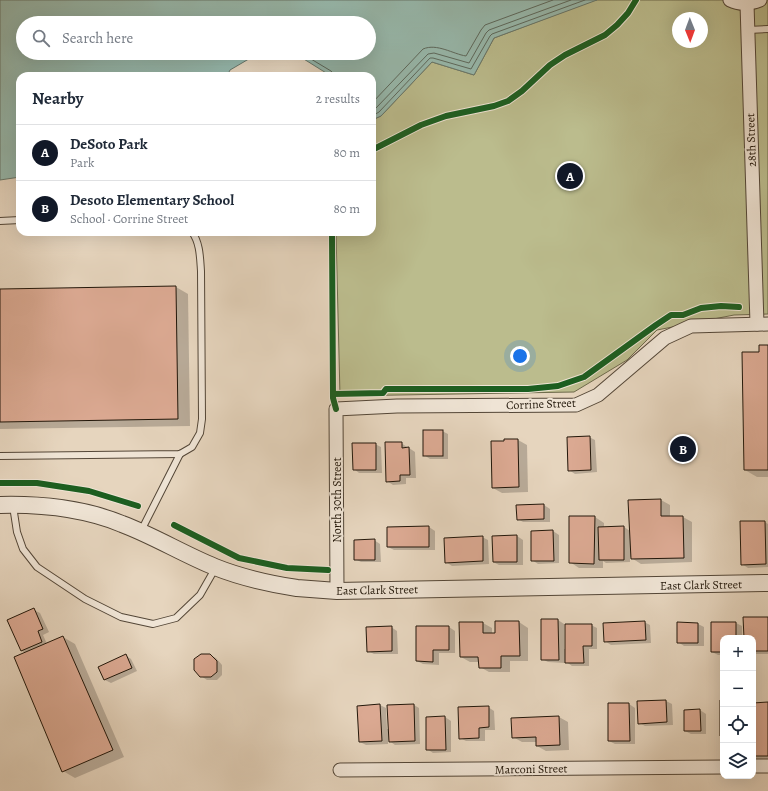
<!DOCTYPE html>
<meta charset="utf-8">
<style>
:root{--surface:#fff;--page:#f6f6f7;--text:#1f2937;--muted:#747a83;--line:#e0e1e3;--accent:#111827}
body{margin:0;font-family:Alegreya,serif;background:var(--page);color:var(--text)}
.controls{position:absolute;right:12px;bottom:12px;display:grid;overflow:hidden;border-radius:8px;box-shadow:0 4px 16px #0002}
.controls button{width:36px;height:36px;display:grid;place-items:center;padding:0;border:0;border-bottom:1px solid var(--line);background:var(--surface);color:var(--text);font:20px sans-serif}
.compass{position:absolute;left:672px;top:12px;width:36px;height:36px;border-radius:50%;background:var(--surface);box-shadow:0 4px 16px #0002;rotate:179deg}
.you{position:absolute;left:520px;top:356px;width:14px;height:14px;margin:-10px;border:3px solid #fff;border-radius:50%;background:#1a73e8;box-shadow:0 0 0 6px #1a73e833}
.badge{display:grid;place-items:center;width:26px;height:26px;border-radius:50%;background:var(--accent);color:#fff;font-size:13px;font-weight:700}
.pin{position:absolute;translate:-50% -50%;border:2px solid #fff;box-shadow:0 1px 4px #0006}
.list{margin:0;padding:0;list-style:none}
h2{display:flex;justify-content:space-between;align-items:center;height:52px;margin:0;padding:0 16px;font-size:17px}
h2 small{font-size:13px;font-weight:400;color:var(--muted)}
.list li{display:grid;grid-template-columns:26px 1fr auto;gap:12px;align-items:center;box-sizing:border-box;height:56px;padding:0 16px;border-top:1px solid var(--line)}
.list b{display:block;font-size:15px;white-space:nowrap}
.list p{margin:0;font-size:13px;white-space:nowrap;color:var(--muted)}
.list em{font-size:13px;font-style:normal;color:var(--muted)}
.icon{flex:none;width:22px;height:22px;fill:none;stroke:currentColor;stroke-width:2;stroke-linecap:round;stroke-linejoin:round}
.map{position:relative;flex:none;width:768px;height:791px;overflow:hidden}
.search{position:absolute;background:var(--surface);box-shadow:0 4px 16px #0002;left:16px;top:16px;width:360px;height:44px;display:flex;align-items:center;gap:10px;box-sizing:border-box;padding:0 14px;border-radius:22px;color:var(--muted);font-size:15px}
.panel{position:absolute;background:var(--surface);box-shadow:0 4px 16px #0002;left:16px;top:72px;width:360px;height:164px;border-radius:12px}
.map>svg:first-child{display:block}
.green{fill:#bbbc8d;stroke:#6e6a4c;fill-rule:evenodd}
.water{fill:#97b9ad;stroke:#68786c}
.shadow{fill:#0003}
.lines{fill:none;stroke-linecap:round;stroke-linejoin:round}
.shore{stroke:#5c685c;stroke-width:1}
.building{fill:#dba992;stroke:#22170a}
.service-casing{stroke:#534637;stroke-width:8}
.minor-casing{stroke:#534637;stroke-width:15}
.tertiary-casing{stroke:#534637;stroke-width:18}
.service{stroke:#efe4d5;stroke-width:6}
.minor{stroke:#efe4d5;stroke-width:13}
.tertiary{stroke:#efe4d5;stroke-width:16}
.cycleway-casing{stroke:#efe4d5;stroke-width:8}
.cycleway{stroke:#1b5e20;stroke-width:6}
.labels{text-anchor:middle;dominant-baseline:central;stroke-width:4;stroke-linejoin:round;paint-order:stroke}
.street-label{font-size:12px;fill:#22170a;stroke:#efe4d5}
</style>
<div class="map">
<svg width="768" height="791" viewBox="0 0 768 791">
<rect width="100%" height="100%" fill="#e6d5be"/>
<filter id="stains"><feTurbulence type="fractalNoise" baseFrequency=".005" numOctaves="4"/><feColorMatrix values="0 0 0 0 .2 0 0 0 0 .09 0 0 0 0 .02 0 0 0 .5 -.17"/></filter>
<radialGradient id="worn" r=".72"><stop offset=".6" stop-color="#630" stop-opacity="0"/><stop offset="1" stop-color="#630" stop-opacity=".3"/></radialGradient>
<path class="green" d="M595,0H768V314L734,315L657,330L627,360L574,392L340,396L336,232H372V120L381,116L432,62L474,75L494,38ZM678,18H702V42H678Z"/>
<path class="water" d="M0,0H597L494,38L474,75L432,62L381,116L372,120V76H331L299,56L285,53H369V23H23V53H259L230,70L227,76H20V177L0,180Z"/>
<g class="shadow">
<path d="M176,287L188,294L190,426L0,429V290Z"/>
<path d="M768,346V477H757L745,470L760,353Z"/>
<path d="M442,431L448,434V459H430L424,455Z"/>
<path d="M589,437L595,440L597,472L575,474L569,470Z"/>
<path d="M518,440L527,445L528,492L502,493L493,488Z"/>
<path d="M401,443L407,447V449L409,448L415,452L416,478H406V484L393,485L387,481Z"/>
<path d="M375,444L381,447L382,473H359L354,469Z"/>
<path d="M661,500L670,505V517H683L692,522V562L641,564L630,557V562L606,563L603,561V568H579L570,562V517H595L604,523V528L624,527L630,531Z"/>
<path d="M544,505L550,509V522H523L518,519Z"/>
<path d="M765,522L768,524V567L748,568L742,564Z"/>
<path d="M429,527L435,531V550H394L388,547Z"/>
<path d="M553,531L559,535V563L538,564L532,560Z"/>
<path d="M517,536L523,540V565H499L493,562Z"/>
<path d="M482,537L488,540L489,564L452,566L446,562Z"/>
<path d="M374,540L380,544L381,562H361L355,559Z"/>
<path d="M34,610L40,613L49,632L43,635L47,644L63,637L75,644L124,757L75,778L63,771L26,653L22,651L8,621Z"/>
<path d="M768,618V654H753V638H745Z"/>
<path d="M558,620L564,624V649H566L591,625L597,628V649H589V666H572L565,661V663L548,662L542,659Z"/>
<path d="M519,622L528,628V661H510V672H489L480,667V662H470L461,657L483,623L492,628V634H496Z"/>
<path d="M644,622L650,625L651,643L611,645L605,641Z"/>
<path d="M678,623L698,624L704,627V646H684L678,642Z"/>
<path d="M712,623H736L742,626V638H723V655H718L712,652Z"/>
<path d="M391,627L397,631L398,654H374L368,651Z"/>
<path d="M417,627H449L455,631V653H439V665L423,664L417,661Z"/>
<path d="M125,655L131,659L137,671L111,683L105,680L99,667Z"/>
<path d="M210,655L216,658L222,665V675L217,680H207L201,676Z"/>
<path d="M666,701L672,704L673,725L645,726L639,723Z"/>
<path d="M768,703V761H759L753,757V704Z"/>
<path d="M609,704H629L635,708V744H615L609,741Z"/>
<path d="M380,705L386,708L387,729H389L414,705L419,708L420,744L395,745L388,740V744L366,745L360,742L358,706Z"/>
<path d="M488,707L494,711L495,730H485V741H466L460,738Z"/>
<path d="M700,710L706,714V734H691L685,731Z"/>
<path d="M445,717L451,721V752L433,753L427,749Z"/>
<path d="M559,717L568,722L569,750L546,751L537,746V742H522L513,737Z"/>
</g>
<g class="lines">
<g class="shore">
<path d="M301,53L331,71L333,73V76"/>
<path d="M372,103L423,49C437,43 453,54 466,56L481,30L485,25L553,0"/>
<path d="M372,110L376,108L428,54L434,53L469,63L486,33L489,30L571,0"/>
<path d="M372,116L379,112L430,58H433L471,69L490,36L492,34L585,0"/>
</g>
</g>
<g class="building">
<path d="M176,286L178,419L0,422V289Z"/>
<path d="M759,345H768V470H744L742,352H759Z"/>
<rect x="423" y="430" width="20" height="26"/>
<path d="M590,436L591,470L568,471L567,437Z"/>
<path d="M504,439H518L519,487L492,488L491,441H504Z"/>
<path d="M385,442H402V448L409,447L410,475H400V481L386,482Z"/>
<path d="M352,443H376V470H353Z"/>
<path d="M661,499V516H683L684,558L631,559L628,500Z"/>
<path d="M544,504V519L517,520L516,505Z"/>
<path d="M569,516H595L594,564L569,563Z"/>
<path d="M740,521H765L766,564L741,565Z"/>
<path d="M429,526V547H387V527Z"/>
<path d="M624,526V560H599L598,527Z"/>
<path d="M553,530L554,561H531V531Z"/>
<path d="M517,535V562H493L492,536Z"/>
<path d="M483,536V561L445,563L444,538Z"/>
<path d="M375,539V560H354V540Z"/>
<path d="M34,608L43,629L38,631L42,642L21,651L7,620Z"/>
<path d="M743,617H768V651H753V638H744Z"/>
<path d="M541,619H558L559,660H541Z"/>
<path d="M495,621H519L520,656H501V668H479L478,657H460L459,622H483V633H495Z"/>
<path d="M645,621L646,640L604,642L603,623Z"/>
<path d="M677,622L698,623V643H677Z"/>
<path d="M711,622H736V638H723V652H711Z"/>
<path d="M565,624H592V646H583L584,663H565Z"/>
<path d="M392,626V651L367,652L366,627Z"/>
<path d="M416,626H449V650H433V662L416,661Z"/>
<path d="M63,636L113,750L62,772L14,657Z"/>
<path d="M126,654L132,668L104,680L98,667Z"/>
<path d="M201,654H210L217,661V672L211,677H200L194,670V659Z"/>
<path d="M666,700L667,722L638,724L637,701Z"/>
<path d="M720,700L723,701V736H720Z"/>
<path d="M768,702V756H753V703Z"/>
<path d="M608,703H629L630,741H608Z"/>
<path d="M380,704L382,741L359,742L357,706Z"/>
<path d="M414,704L415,741L389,742L387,705Z"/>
<path d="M489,706V727L479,728V738L459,739L458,707Z"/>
<path d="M700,709L701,731H684V710Z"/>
<path d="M445,716L446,750H426V717Z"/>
<path d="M559,716L560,745L536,746V737L512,738L511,718Z"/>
</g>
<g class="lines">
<g class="service-casing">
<g id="service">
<path d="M748,30L768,29"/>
<path d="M0,221L20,220"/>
<path d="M0,456L180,454L192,447L200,433L202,419L201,271C200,257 200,243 192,232"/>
<path d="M13,506L17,532L23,549L37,567L85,599L121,617L153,624L176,618L200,595L216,567"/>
<path d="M141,531L180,454"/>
</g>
</g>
<g class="minor-casing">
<g id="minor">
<path d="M730,0C740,5 750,4 760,0"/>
<path d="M747,4L757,324"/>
<path d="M337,591L336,409L397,406L576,405L598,395L665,338L691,326L768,324"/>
<path d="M753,766H768"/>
<path d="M340,770L723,767"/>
</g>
</g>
<g class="tertiary-casing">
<path id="tertiary" d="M0,505C41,504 83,508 122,524C154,536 183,554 215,567C240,577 271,584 297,588C310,589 324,590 337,591L768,583"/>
</g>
<use href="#service" class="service"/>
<use href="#minor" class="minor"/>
<use href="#tertiary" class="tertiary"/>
<g class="cycleway-casing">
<g id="cycleway">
<path d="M372,150L421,125L446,116L494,106L508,101L522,91L550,65L565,55L605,35L617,25L628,13L636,0"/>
<path d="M332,232L333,398L336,409"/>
<path d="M333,394L383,393L386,389H528L558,386L584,377L656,325L671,315H683L701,308L721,306L739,307"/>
<path d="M0,483H37L89,491L138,506"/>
<path d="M174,525L239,558L287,568L328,570"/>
</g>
</g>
<use href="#cycleway" class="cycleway"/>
</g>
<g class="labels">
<g class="street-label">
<text transform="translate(751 140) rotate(-92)">28th Street</text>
<text transform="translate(541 404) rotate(-2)">Corrine Street</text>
<text transform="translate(337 500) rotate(-90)">North 30th Street</text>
<text transform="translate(701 585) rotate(-1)">East Clark Street</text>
<text transform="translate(377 590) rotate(-1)">East Clark Street</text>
<text transform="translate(531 769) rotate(-1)">Marconi Street</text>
</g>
</g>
<rect width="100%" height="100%" filter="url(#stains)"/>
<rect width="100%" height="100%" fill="url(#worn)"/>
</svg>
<div class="controls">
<button>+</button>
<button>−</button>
<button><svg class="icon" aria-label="locate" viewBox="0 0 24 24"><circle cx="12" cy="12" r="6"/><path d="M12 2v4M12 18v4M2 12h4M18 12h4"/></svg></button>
<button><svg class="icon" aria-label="layers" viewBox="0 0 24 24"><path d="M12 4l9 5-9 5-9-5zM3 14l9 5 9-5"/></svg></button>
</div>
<svg class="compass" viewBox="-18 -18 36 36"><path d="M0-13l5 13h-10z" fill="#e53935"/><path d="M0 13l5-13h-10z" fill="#747a83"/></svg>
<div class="you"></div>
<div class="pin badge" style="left:570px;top:176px">A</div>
<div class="pin badge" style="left:683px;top:449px">B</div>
<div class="search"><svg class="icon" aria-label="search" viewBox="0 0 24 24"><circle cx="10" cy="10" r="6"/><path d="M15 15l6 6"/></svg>Search here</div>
<section class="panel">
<h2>Nearby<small>2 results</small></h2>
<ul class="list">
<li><span class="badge">A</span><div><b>DeSoto Park</b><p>Park</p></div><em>80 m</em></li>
<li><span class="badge">B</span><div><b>Desoto Elementary School</b><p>School · Corrine Street</p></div><em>80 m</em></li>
</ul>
</section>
</div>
